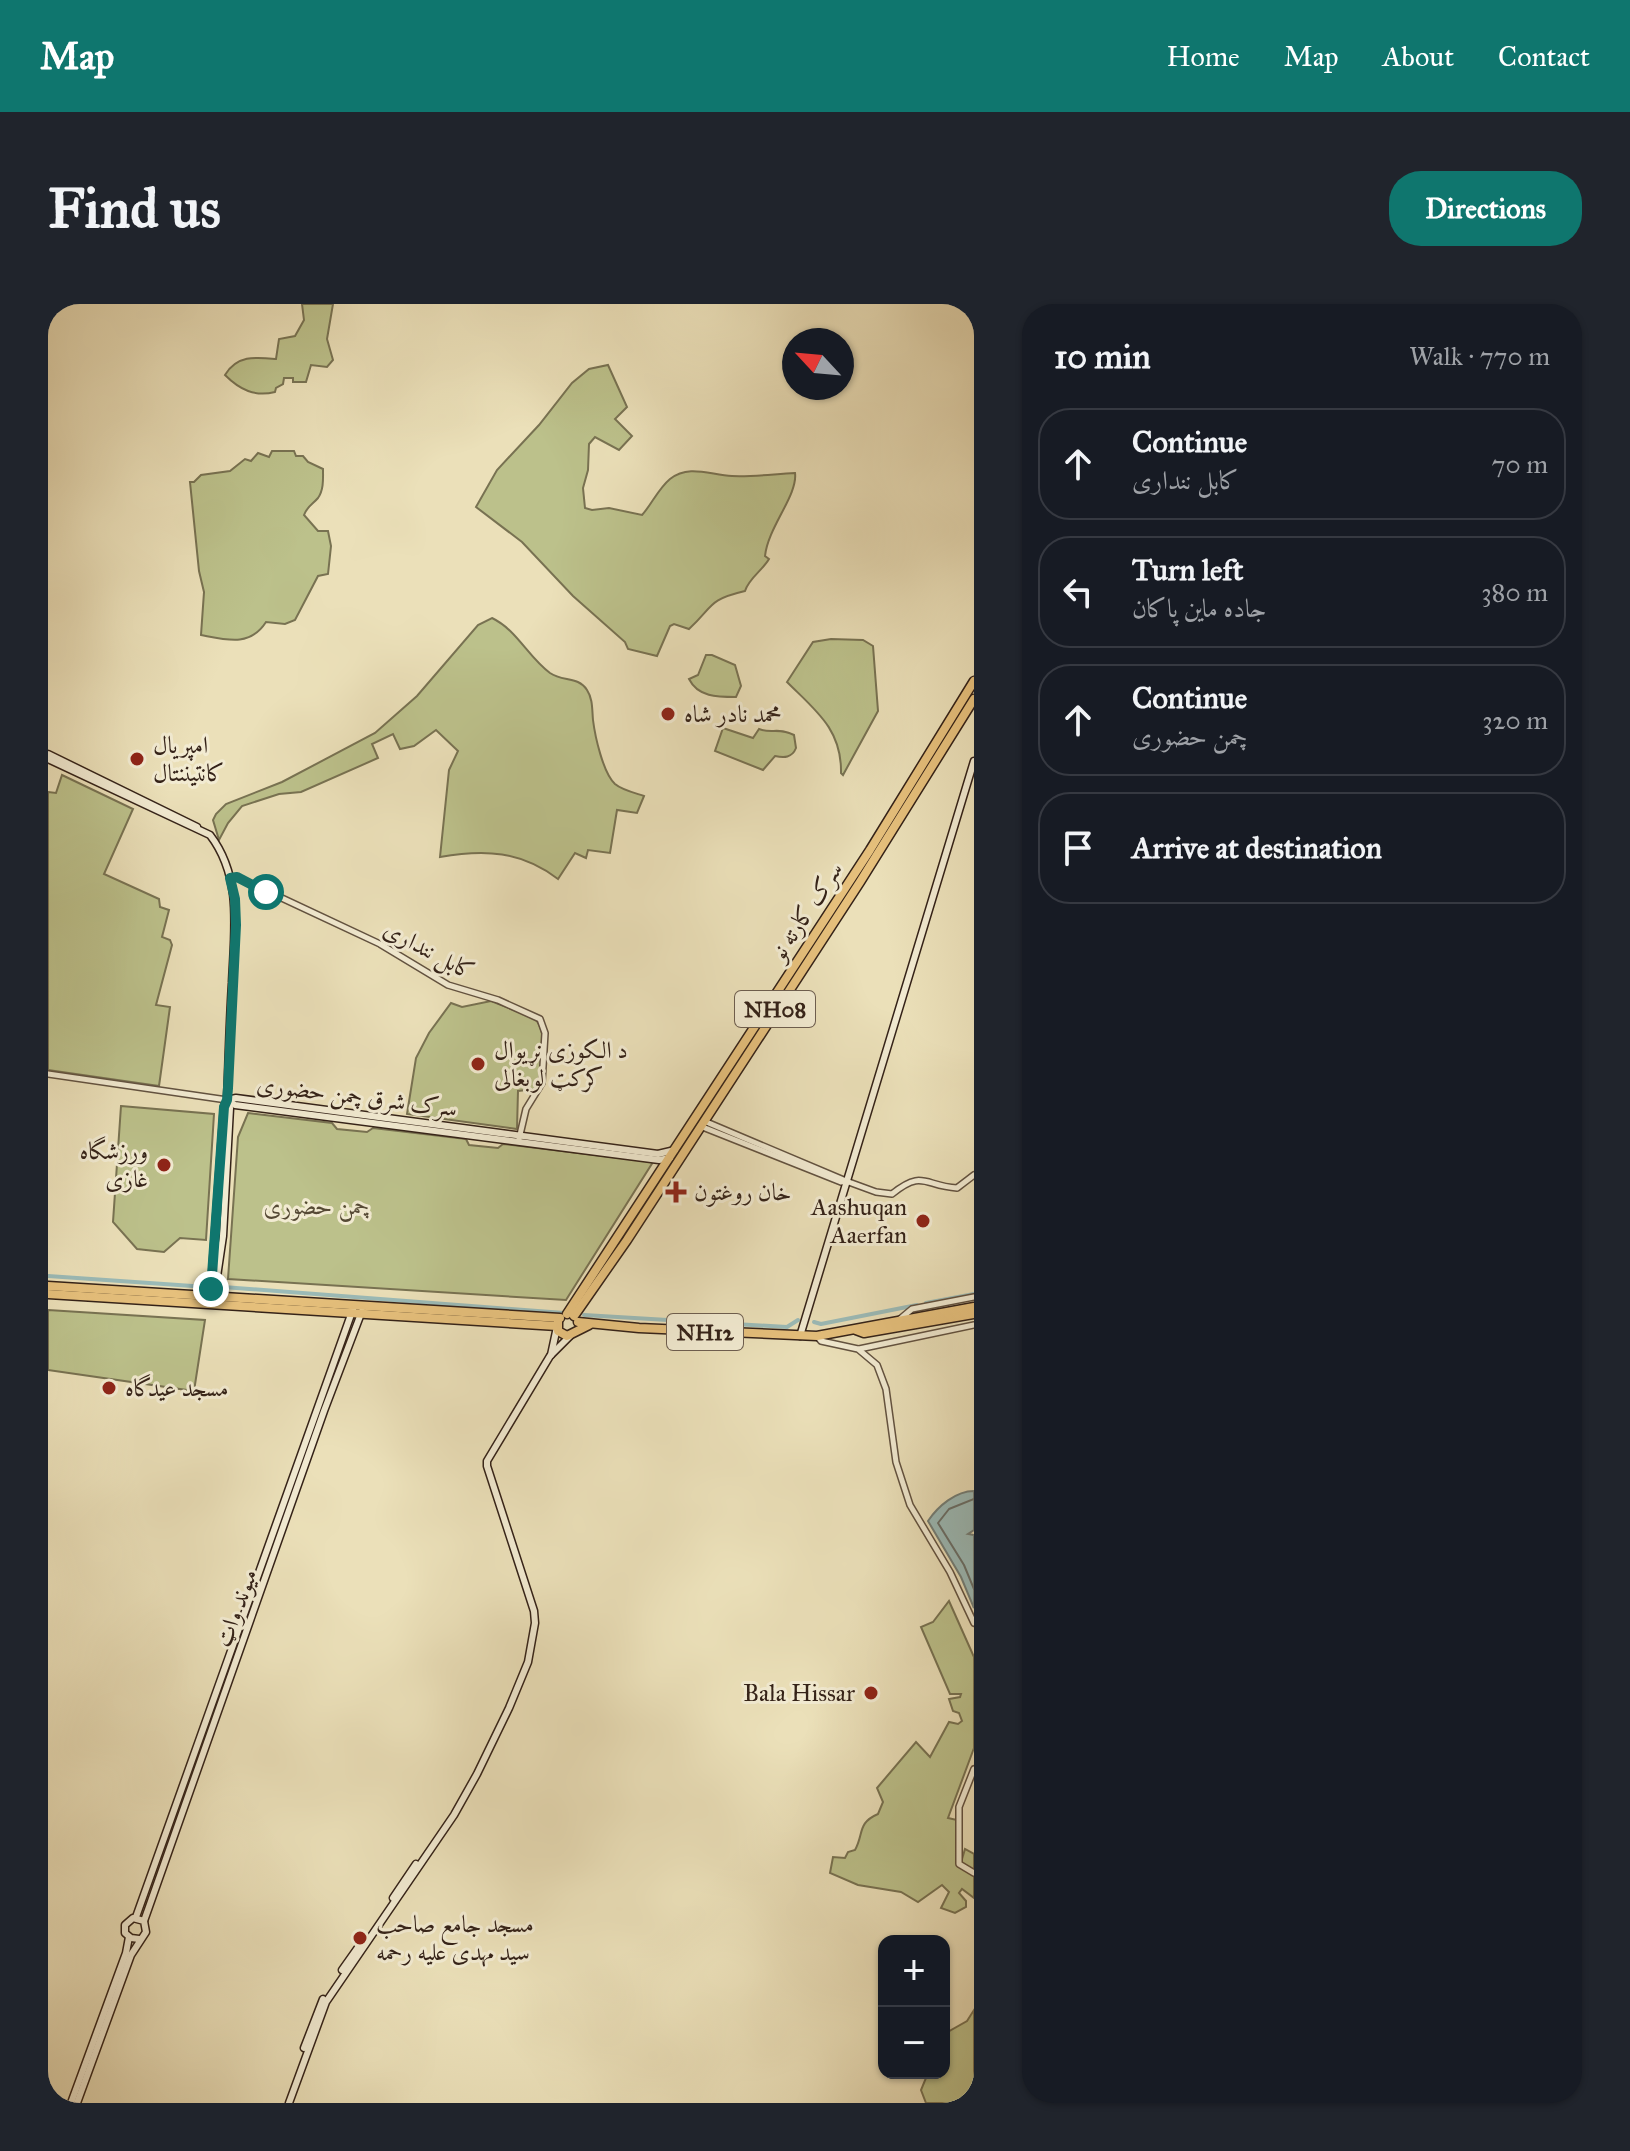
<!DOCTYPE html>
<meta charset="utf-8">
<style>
:root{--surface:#171b24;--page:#20242c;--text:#f1f3f6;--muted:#9ea1a6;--line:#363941;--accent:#0f766e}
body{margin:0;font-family:"IM FELL Great Primer",Amiri,serif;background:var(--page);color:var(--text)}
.controls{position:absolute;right:24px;bottom:24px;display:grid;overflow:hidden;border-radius:16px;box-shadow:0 2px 6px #0004}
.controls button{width:72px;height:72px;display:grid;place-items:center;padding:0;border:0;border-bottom:2px solid var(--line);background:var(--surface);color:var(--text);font:40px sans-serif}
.compass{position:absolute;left:734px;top:24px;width:72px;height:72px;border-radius:50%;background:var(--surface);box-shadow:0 2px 6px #0004;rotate:296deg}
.stop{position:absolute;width:24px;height:24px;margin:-18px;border:6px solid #0f766e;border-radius:50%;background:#fff}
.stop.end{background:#0f766e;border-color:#fff;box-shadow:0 2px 8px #0008}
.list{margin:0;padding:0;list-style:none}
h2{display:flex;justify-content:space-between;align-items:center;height:104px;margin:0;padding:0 32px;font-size:34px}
h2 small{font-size:26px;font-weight:400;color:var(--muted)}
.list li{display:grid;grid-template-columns:52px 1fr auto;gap:24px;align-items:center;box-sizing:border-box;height:112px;margin:0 16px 16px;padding:0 16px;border:2px solid var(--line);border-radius:32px}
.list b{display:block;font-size:30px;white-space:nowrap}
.list p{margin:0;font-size:26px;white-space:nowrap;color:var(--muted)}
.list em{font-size:26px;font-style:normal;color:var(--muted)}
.icon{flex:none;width:44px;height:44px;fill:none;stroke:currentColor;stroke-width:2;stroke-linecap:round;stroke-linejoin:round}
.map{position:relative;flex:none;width:926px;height:1799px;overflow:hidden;border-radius:32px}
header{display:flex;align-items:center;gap:48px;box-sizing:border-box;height:112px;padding:0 40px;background:var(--accent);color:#fff}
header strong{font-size:38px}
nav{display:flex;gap:44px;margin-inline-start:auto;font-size:28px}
.intro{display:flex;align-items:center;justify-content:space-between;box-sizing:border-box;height:192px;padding:0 48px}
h1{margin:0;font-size:56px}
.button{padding:20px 36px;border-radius:32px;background:var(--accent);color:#fff;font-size:28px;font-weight:700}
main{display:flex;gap:48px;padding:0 48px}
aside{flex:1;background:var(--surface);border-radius:32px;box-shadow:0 2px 6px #0004}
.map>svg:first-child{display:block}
.green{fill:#bcc18b;stroke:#787252;stroke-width:2}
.water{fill:#9bbbb8;stroke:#727e78;stroke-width:2}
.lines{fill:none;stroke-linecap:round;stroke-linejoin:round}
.shore{stroke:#686e68;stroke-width:2}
.canal{stroke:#9bbbb8;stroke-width:4}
.tertiary-casing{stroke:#625240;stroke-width:8}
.secondary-casing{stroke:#342218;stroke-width:9}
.trunk-casing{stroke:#342218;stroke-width:11}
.tertiary{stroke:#f2ebd2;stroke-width:5}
.secondary{stroke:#f2ebd2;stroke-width:6}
.trunk{stroke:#e6c07c;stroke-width:8}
.route{stroke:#0f766e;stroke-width:10}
.poi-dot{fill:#8f2418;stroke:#f2ebd2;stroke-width:3}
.labels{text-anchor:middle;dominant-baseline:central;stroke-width:6;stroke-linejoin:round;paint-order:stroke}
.shield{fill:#f2ebd2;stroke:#6d5e50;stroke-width:2}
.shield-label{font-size:22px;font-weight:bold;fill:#342218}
.poi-label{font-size:24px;fill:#342218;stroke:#f2ebd2;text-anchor:start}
.street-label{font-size:24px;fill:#342218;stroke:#f2ebd2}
.park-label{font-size:24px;font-style:italic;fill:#564a35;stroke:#f2ebd2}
</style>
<header>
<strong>Map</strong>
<nav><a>Home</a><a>Map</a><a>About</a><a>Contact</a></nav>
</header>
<div class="intro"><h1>Find us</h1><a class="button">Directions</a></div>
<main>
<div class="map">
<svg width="926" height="1799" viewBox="0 0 926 1799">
<rect width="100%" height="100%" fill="#ebe0b9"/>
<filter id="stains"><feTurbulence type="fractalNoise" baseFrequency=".0025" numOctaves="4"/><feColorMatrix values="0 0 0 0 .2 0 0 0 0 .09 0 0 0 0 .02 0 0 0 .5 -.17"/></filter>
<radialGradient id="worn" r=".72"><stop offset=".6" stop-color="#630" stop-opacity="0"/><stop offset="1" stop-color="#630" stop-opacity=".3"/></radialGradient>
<g class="green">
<path d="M254,0H285L279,35L285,56L279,63L263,61L258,78H245V74H236L235,80L228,84L227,88C207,93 192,86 177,71C189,51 207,53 228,55L231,35L247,32L256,16Z"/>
<path d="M560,61L579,103L567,115L584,132L571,146L547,133L541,140L540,166L535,184L537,204L544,206L561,204L594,211C604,200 610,185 622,175C641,160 662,171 684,172C705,173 726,170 747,169C750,191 720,223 717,252L721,255C714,267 701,274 697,287C659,296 666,302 641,325L626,320L622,322L609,352L580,345L577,338L525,292L474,238L428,203L449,166L491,121L524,79L541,65Z"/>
<path d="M224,147H246L248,152H255L260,158L275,165C275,174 276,186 270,194C264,201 260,201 256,211L270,227H280L283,242L280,270L270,272L247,316L237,320L218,318C202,343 179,336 153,331L156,288L151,267L142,178H146L153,171L182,167L197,155L203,157L210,149L221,153Z"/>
<path d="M444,314C469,326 480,353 502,369C515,378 530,372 539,386C545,395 544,406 545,416C547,432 555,469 567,480C574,486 587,489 596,492L589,509L569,506L562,549L540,546L538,554L527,549L510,575C473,547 437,545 392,553L401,466L410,447L388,426L366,442L352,445L345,430L324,440L330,454L253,488L231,490L194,502L180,519L171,536L165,516L168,510L178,500L234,478L327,429L369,392L430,321Z"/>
<path d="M783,335L815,336L825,342L830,407L795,471L793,469C794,425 767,406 739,378L765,338Z"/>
<path d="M658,351H664L687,361L693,382L688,393C669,393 650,393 641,375L650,371Z"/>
<path d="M675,424L705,434L711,425C723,430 731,423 746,431L748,444C744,454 736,454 727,452L715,466L667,447Z"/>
<path d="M14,471L85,505L56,570L111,595L112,603L121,606L114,633L122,636L124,641L108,701L122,703L111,782L0,766V488L8,489Z"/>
<path d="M443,697L486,714C501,727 495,769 487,785L470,787L469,825L359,810L368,754L381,729L403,699L414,703Z"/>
<path d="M73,802L166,810L158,936L132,934L116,948L89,945L65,918Z"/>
<path d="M200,809L284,819L289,825L319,828L325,824L418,835L421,841L450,844L455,840L605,858L518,996L180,975L190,833Z"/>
<path d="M0,1006L157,1016L146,1087L0,1066Z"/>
<path d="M901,1297L926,1353V1444L900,1514L909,1516V1554L914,1555L917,1545L926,1550V1594L914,1585L911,1589L918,1597V1603L907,1609L893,1604L901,1588L894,1581L870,1598L853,1588L810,1581L782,1569L785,1553L797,1554L800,1548L807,1546C816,1530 809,1519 830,1510L835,1498L829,1484L868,1438L882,1453L901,1418L910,1420L914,1417L911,1409L905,1407L901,1395L912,1393L913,1390H902L873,1323L885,1318Z"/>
<path d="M926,1706V1799H878L873,1786L880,1769H896V1730L919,1717Z"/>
</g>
<path class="water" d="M926,1187V1226L920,1230L926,1231V1304L913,1273L880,1217C890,1202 908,1187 926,1187Z"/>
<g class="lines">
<path class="shore" d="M926,1195L901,1205L890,1219L916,1261L926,1285"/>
<g class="canal">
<path d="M0,972L159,983"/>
<path d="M175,983L516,1009"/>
<path d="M878,999L926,990"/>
<path d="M536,1011L739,1023L750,1016"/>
<path d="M766,1018L773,1020L869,1001"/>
</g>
<g class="tertiary-casing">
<g id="tertiary">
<path d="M182,574L189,573L332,640L400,681L450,696L492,715L497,729L494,779L478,805L471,835"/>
<path d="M0,770L179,796"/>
<path d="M656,817L798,877"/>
<path d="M652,822L793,878L798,877L828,888L844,890C875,865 876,882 909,884L926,871"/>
<path d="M852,1015L864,1005L926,993"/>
<path d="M769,1032L773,1037L810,1045L829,1061L838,1085L848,1158L862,1201L902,1268L926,1319"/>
<path d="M811,1045L926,1021"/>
<path d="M926,1465L911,1503V1560L926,1569"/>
</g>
</g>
<g class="secondary-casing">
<g id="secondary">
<path d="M0,450L149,523"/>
<path d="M0,455L162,531C195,574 186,628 184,679C182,710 181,741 180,771L179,796L182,804L175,932L166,993"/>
<path d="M179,796L188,794L610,850L627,846"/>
<path d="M179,796L187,801L611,856L622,854"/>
<path d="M156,991L163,985L176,803L179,796"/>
<path d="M752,1032L926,457"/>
<path d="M503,1051L509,1023"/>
<path d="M345,1594L368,1560"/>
<path d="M88,1613L305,1005"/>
<path d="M96,1617L276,1107L314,1007"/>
<path d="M294,1666L311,1642"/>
<path d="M256,1744L275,1695"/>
<path d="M23,1799L78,1649L81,1633"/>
<path d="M29,1799L83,1651L98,1628L96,1617L85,1614L77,1621V1629L83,1634L91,1635"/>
<path d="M241,1799L278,1698L406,1511L429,1470L461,1404L480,1358L487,1319L486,1307L439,1162V1157L502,1052L522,1032"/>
</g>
</g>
<g class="trunk-casing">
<g id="trunk">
<path d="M0,982L512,1014"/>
<path d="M0,990L509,1022"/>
<path d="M519,1010L822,546L926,377"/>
<path d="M526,1012L579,936L812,578L926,395"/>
<path d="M510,1017V1027L519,1032L541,1021"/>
<path d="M530,1018L591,1024L769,1032L926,1003"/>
<path d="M808,1026L816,1029L926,1010"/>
</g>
</g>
<use href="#tertiary" class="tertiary"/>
<use href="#secondary" class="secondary"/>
<use href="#trunk" class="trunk"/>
</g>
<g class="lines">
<path class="route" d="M163,985L176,803L179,796L180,784L188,621L187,595L182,574L189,573L218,588"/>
</g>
<g class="poi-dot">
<circle cx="620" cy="410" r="8"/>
<circle cx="89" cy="455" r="8"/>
<circle cx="430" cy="760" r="8"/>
<circle cx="116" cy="861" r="8"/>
<path d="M624 876h8v8h8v8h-8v8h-8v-8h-8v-8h8z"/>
<circle cx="875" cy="917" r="8"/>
<circle cx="61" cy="1084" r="8"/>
<circle cx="823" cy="1389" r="8"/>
<circle cx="312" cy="1634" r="8"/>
</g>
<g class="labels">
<g class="shield">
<rect x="687" y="687" width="80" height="36" rx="6"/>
<rect x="619" y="1010" width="76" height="36" rx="6"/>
</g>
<g class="shield-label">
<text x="727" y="705">NH08</text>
<text x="657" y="1028">NH12</text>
</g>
<g class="poi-label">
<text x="636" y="410">محمد نادر شاه</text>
<text x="105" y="441">امپریال<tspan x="105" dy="28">کانتیننتال</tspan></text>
<text x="446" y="746">د الکوزی نړیوال<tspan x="446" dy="28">کرکټ لوبغالی</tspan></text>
<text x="100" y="847" text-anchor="end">ورزشگاه<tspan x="100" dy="28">غازی</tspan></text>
<text x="646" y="888">خان روغتون</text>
<text x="859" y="903" text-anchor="end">Aashuqan<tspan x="859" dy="28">Aaerfan</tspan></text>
<text x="77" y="1084">مسجد عیدگاه</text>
<text x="807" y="1389" text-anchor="end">Bala Hissar</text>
<text x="328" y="1620">مسجد جامع صاحب<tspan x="328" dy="28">سید مهدی علیه رحمه</tspan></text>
</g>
<g class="street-label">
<text transform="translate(758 607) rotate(-57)">سرک کارته نو</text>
<text transform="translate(381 646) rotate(28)">کابل ننداری</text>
<text transform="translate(309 792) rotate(7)">سرک شرق چمن حضوری</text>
<text transform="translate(188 1304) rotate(-70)">میوند واټ</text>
</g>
<g class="park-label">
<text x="269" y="902">چمن حضوری</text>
</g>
</g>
<rect width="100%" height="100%" filter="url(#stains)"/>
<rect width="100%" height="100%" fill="url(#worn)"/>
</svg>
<div class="controls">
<button>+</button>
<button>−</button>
</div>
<svg class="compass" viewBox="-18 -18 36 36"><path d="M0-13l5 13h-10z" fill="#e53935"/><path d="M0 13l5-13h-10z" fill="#9ea1a6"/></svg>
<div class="stop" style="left:218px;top:588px"></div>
<div class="stop end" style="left:163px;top:985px"></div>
</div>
<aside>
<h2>10 min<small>Walk · 770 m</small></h2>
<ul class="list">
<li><svg class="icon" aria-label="ahead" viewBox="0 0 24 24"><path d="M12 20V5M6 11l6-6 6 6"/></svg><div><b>Continue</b><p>کابل ننداری</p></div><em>70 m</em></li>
<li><svg class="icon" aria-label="left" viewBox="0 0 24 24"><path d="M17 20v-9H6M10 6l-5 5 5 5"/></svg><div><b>Turn left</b><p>جاده ماین پاکان</p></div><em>380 m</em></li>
<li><svg class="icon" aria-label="ahead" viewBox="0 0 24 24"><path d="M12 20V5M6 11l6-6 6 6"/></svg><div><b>Continue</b><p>چمن حضوری</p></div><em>320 m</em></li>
<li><svg class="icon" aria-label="arrive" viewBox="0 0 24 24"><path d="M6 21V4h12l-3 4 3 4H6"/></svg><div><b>Arrive at destination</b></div></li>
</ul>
</aside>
</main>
